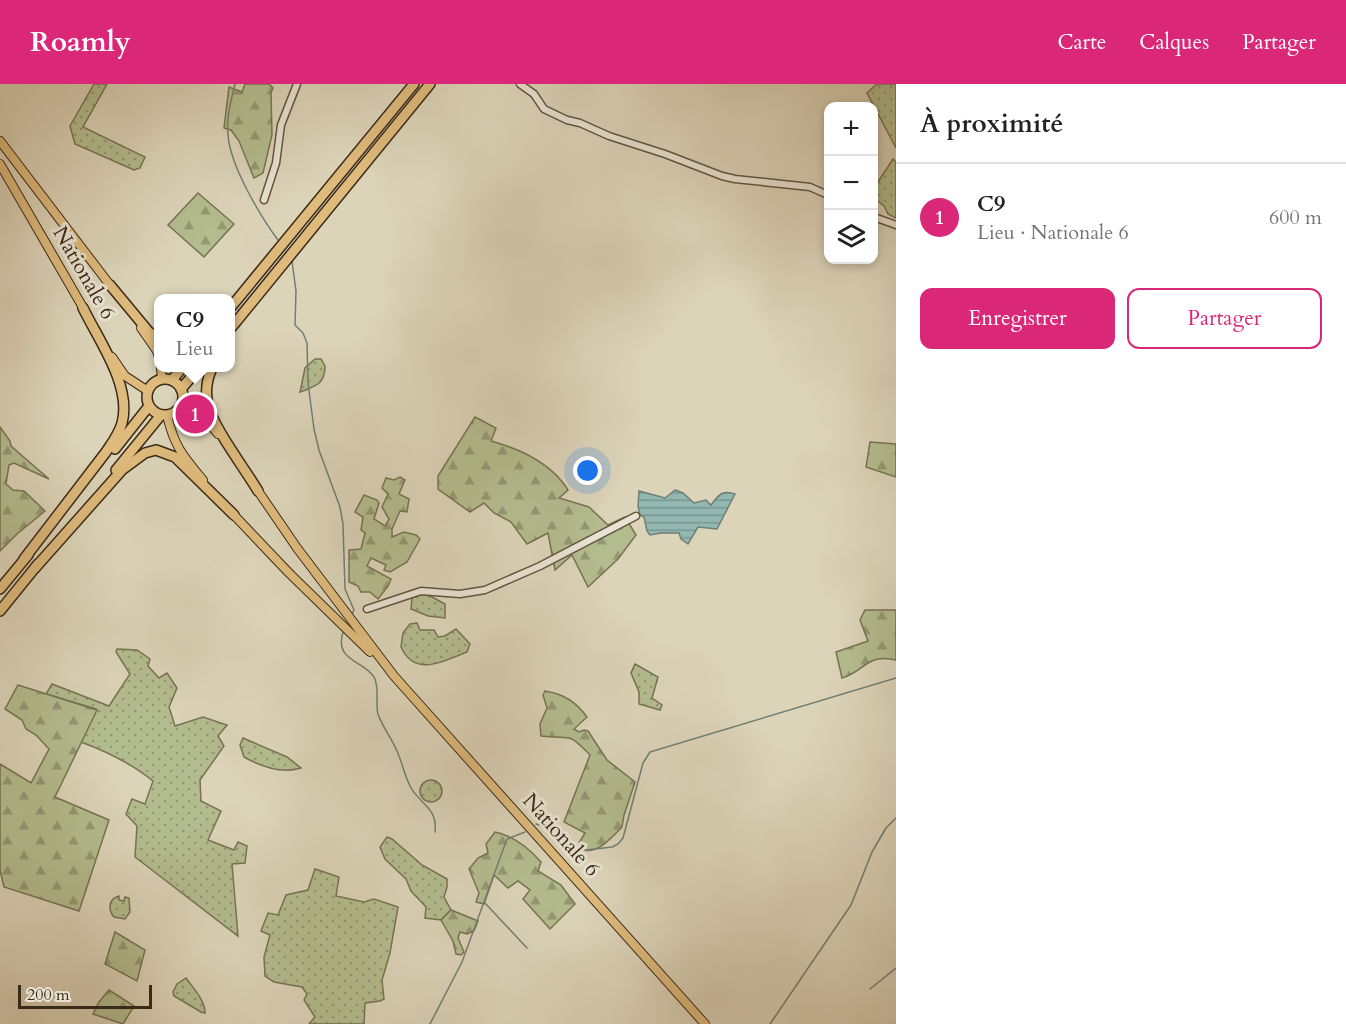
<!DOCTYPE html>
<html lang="fr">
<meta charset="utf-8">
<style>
:root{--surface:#fff;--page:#f2f2f2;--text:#222;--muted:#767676;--line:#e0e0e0;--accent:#db2777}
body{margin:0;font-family:Cardo,serif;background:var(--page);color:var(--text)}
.controls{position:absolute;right:18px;top:18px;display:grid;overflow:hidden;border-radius:12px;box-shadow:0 3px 9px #0003}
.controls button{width:54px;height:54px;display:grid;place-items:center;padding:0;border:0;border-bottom:2px solid var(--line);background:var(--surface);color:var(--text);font:30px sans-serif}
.scale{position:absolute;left:18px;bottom:15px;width:134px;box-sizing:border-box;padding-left:6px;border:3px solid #3b2a18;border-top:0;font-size:16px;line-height:21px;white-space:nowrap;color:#3b2a18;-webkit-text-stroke:4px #e8e3d2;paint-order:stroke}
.you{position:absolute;left:588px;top:387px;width:21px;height:21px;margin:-15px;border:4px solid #fff;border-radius:50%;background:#1a73e8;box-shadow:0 0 0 9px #1a73e833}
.badge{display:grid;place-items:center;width:39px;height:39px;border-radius:50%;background:var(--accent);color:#fff;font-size:20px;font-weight:700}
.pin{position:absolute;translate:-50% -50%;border:3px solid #fff;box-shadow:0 2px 6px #0006}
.popup{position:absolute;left:154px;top:210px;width:81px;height:78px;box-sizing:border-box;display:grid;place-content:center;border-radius:12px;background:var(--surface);filter:drop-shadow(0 2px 4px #0005);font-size:20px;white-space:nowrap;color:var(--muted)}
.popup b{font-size:22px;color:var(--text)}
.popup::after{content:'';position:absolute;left:50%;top:100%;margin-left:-12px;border:12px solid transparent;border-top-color:var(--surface)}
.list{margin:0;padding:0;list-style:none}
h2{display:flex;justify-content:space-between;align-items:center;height:78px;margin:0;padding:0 24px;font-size:26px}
h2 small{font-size:20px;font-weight:400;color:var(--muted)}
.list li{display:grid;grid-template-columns:39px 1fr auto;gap:18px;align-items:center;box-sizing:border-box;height:108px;padding:0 24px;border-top:2px solid var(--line)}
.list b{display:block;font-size:22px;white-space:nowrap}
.list p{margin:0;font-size:20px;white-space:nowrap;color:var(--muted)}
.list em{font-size:20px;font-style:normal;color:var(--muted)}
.actions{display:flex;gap:12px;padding:18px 24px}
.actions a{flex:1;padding:14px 0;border:2px solid var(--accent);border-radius:12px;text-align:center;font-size:21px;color:var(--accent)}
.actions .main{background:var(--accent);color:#fff}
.icon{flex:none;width:33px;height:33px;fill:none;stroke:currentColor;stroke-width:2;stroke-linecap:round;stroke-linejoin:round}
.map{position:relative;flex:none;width:896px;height:940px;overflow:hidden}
header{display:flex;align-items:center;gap:36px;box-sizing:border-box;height:84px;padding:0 30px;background:var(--accent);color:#fff}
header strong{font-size:28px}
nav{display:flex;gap:33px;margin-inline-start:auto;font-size:21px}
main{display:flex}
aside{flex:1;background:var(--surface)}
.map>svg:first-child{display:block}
.grass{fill:url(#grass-dots);stroke:#777353;stroke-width:1.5}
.forest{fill:url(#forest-firs);stroke:#777353;stroke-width:1.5}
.water{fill:url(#water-rules);stroke:#6f7f74;stroke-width:1.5}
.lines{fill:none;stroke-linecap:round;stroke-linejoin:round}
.stream{stroke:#6f7f74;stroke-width:1.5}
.minor-casing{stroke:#635440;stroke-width:9}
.major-casing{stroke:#3b2a18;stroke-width:10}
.highway-casing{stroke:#3b2a18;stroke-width:12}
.minor{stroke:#e8e3d2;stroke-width:6}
.major{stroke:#deba7c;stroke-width:8}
.highway{stroke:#deba7c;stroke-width:9}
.labels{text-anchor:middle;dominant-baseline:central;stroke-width:6;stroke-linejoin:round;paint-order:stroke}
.street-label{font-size:21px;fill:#3b2a18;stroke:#e8e3d2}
</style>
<header>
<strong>Roamly</strong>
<nav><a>Carte</a><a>Calques</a><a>Partager</a></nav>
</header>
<main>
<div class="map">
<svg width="896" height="940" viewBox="0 0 896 940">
<defs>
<pattern id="grass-dots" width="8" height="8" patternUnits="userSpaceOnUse" patternTransform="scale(1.5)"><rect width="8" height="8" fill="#b3bc8e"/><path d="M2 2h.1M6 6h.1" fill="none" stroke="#939973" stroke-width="1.8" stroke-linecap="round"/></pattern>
<pattern id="forest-firs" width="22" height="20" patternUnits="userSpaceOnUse" patternTransform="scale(1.5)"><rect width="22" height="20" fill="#b3bc8e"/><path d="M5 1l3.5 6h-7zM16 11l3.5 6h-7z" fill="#939973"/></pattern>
<pattern id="water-rules" width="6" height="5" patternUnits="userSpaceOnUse" patternTransform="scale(1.5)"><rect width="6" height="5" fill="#92b8b1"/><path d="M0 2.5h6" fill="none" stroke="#78968f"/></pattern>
</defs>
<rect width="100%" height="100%" fill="#dcd4b9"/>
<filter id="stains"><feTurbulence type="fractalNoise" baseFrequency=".00333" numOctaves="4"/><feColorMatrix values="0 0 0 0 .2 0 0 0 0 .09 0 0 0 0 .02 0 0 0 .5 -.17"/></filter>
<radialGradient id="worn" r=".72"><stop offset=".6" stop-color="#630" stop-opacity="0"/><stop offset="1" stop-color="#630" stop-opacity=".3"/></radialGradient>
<g class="grass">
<path d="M94,0H107L83,43L145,73L140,84L134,86L75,60L70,42Z"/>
<path d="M877,0H896V64L867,9Z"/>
<path d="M893,75L896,78V134L888,130L884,122L874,114V104Z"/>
<path d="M315,275H321L325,282C325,301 315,302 300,308L305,284Z"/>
<path d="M421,507L445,520V534L428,532L411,525L412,514Z"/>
<path d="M417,539L420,546H434L438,553L445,552L456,545L470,560L467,568C444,577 415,594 401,563L403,549L410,540Z"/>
<path d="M117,565L137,566L150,575L148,582L159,594L167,589L177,604L169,623L175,642L203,633L227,641L218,652L224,662L200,696L201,717L221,727L208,756L234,766L238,758L247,762L245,779L232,780L238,852L135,773L137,742L126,730L132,715L145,720L153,697C131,679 108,668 81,658L96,625L46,610L52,600L109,622L130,590L116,568Z"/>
<path d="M635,580L658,593L652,614L662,621L660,626L639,620V608L631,589Z"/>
<path d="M243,654L287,673L301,684C282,690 260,682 244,673L240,661Z"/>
<circle cx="431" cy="707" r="11"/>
<path d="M387,753L392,755L422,781L447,795V803L444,813L451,826L441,836L425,834L426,823L411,807L406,795L385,775L380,763Z"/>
<path d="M315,785L339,793L336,812L364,818L374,815L398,823L390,869L382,896L384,915L380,917L365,919L364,940H309L315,933L304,916L307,910L302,903L274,898L265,892L264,873L270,851L261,847L268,829L278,831L286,811L308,806Z"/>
<path d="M119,812V816L124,817L125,813L129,814L130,828L125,835L114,833C108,826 108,815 119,812Z"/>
<path d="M186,894C193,904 205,916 205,929L201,928L174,912L173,908L177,900Z"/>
</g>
<g class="forest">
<path d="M245,0H269L273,4L271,9L272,51L263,89L254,94L239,57L231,46L224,44L229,3L242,8Z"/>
<path d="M198,109L234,140L204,173L168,141Z"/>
<path d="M475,333L496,344L491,357C520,365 552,380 568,406L559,414L589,423L608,441L625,433L636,451L618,475L588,503L572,471L555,486L548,449L527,460L511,438L494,429L484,419L470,428L438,405V392Z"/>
<path d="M0,343L10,357L11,362L49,395L14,379L9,381L6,400L13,406L24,407L45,427L17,450L0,467Z"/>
<path d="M870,358L896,360V393L866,383Z"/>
<path d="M400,393L405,396L399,410L409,415L407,428L400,427L392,445V453L404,448L416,451L420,455L407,478L390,488L384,486L386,481L371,474L367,482L391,495L388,502L378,515L370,508H361L358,502L349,498V466L361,465L365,449L361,446L363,433L355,428L364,411L377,416L379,419L374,435L385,442L389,435L382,423L388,410L382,404L386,394L394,396Z"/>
<path d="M865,526H896V576C867,569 865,587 842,594L836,568L868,557L860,536Z"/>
<path d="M18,601L97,626L55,713L109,736L79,827L4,803L0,786V680L31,699L49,665L36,651L26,645L22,636L5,625Z"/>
<path d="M545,607C564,610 576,618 587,633L574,645L579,648L584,646L588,647L607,676L635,698L624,731L622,743C611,754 597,772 580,765L579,759L585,749L564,738L590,671C566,646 571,656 541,652L540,640L547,624L543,611Z"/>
<path d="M495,748C514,752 528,763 541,778L538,787L561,801L575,820L550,845L523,815L530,806L518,797L508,804L494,791L484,820L476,818L479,809L469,785L478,774L488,769L486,760Z"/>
<path d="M451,826L478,837L474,847L467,850L460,848L458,854L464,868L461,871L456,870L453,857L441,836Z"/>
<path d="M115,848L145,866L137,897L105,880Z"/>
<path d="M109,906L134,922L123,940L93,930L99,918Z"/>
</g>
<path class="water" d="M675,406L683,409L694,419L706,416L711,421C718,412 722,405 735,410L717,445L698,443L688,460L681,455L679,449H661L650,451L647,447L644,433L640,431L638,422L639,407L665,414Z"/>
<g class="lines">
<g class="stream">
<path d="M235,0C231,17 226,34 228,51C230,81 260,132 278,156"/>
<path d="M292,177L296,207L295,241L303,249L307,259L308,299L314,345L319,366L340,423L343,440L345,505L354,526L352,530"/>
<path d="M343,548C334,577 363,576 374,593C380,604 375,618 378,630C382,642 392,655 397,667C402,678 404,690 410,702C419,720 438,723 435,748"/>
<path d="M536,740L542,742L578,767L612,763L618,760L623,754L643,679L650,668L896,594"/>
<path d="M485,819L527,864"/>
<path d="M870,905L896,884"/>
<path d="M430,940L462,878L507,755L525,748"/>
<path d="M770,940L851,821L872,768L886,744L896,734"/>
</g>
<g class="minor-casing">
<g id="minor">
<path d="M520,0L534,10L544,25L567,36L580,39L609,52L665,70L722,92L735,95L810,103L828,111"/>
<path d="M264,116L276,79L281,41L297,0"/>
<path d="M874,133L896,141"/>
<path d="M367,525L421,507L460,510L485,506L540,482L636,432"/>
</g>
</g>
<g class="major-casing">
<g id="major">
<path d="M0,57L113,205"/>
<path d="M0,80L85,227"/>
<path d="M141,244L157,267L159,273"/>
<path d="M112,273L125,292L148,307"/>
<path d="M161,284L162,295"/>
<path d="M182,318L209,339L218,350"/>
<path d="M167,331C174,362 183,372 203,396"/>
<path d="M256,404L297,464L394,592L705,940"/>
<path d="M231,428L289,489L370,568"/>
</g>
</g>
<g class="highway-casing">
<g id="highway">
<path d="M110,201L149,248L159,255"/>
<path d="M231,223L414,0"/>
<path d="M231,244L430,0"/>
<path d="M212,284C207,295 205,308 208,321C213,343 245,385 258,407"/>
<circle cx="165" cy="313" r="18"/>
<path d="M172,296L182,284"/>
<path d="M181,305L199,284"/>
<path d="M115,365L149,322"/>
<path d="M116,386L161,331"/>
<path d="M24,475L106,368C112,359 119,350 122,339C132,302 99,257 83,224"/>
<path d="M35,484L122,386L145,369L156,366L175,373L234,431"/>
<path d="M0,505L28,471"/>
<path d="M0,527L38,480"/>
</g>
</g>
<use href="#minor" class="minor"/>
<use href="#major" class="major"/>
<use href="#highway" class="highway"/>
</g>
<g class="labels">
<g class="street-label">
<text transform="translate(84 189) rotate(60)">Nationale 6</text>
<text transform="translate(561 751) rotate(48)">Nationale 6</text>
</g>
</g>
<rect width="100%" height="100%" filter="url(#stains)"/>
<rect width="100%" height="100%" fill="url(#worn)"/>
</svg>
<div class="controls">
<button>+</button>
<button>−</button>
<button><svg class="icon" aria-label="layers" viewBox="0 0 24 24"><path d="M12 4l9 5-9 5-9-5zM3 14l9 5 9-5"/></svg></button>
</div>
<div class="scale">200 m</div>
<div class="you"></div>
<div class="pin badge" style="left:195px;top:330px">1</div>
<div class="popup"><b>C9</b>Lieu</div>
</div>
<aside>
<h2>À proximité<small></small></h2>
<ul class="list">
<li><span class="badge">1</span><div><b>C9</b><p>Lieu · Nationale 6</p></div><em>600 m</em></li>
</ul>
<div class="actions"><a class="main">Enregistrer</a><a>Partager</a></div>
</aside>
</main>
